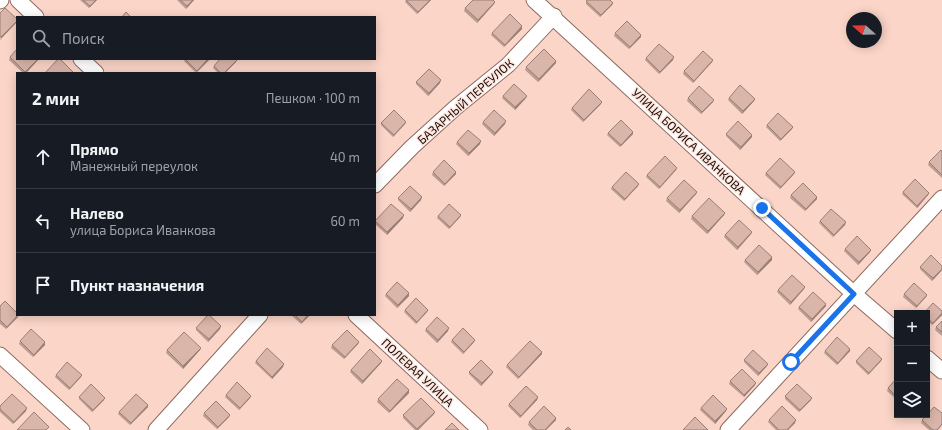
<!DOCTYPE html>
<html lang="ru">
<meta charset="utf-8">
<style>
:root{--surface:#171b24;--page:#20242c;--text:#f1f3f6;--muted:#9ea1a6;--line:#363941}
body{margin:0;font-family:"Exo 2",sans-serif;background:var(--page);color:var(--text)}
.controls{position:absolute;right:12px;bottom:12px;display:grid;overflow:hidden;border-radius:0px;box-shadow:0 2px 10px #0003}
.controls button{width:36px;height:36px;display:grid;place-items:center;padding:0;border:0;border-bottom:1px solid var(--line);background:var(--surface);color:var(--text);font:20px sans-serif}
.compass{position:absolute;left:846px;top:12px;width:36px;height:36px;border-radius:50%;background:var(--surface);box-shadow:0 2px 10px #0003;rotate:290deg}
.stop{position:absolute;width:12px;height:12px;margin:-9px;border:3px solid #1a73e8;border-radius:50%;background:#fff}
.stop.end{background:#1a73e8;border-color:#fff;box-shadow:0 1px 4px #0008}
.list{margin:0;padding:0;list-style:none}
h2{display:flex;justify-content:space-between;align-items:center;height:52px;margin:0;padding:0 16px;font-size:17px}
h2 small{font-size:13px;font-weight:400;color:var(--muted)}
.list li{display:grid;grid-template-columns:26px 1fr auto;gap:12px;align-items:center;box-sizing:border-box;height:64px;padding:0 16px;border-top:1px solid var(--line)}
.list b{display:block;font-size:15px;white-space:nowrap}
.list p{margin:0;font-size:13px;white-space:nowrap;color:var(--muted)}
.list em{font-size:13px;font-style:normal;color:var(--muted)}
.icon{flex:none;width:22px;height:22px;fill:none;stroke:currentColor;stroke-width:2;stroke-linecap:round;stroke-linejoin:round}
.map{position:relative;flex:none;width:942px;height:430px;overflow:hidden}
.search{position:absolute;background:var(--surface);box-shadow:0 2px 10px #0003;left:16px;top:16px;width:360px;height:44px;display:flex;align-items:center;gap:10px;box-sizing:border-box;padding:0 14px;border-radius:0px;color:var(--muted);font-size:15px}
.panel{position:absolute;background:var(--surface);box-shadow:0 2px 10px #0003;left:16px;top:72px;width:360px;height:244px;border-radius:0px}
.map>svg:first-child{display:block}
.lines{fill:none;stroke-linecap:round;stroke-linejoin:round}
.minor-casing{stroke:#8c6a5f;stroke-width:17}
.minor{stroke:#fff;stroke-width:15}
.wall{fill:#bb9c91}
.shaded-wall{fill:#997f76}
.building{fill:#dab5a9;stroke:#997f76}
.route{stroke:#1a73e8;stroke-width:5}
.labels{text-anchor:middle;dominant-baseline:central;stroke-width:3;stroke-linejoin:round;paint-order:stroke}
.street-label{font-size:12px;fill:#180b07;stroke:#fee6de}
</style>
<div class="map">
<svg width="942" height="430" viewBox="0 0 942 430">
<rect width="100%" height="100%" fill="#fbd5c8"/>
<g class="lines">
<g class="minor-casing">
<g id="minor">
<path d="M18,0L36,17"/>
<path d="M534,0L854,294L897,331"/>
<path d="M0,1L1,0"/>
<path d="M81,59L96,73"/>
<path d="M375,185L412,147L455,108L508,65L554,16"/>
<path d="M356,315L480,430"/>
<path d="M0,355L82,430"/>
<path d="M927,358L942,371"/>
<path d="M156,430L260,315"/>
<path d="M728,430L942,198"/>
</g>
</g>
<use href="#minor" class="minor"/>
</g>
<g class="wall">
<path d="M80,0H97L89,8Z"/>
<path d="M177,0H194L186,9Z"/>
<path d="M406,0H431L417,14L405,2Z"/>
<path d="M586,1L613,3L612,5L600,17L586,4Z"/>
<path d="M494,4L477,23L464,11L465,8Z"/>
<path d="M522,26V29L504,47L491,35L492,33Z"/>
<path d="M615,33L641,35V37L629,49L614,36Z"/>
<path d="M10,57L39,59L26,73H23L9,60Z"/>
<path d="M646,58L673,60L659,74L645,60Z"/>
<path d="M185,59H210L196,73L184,61Z"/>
<path d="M713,60L712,62L693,83L683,74L684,71Z"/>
<path d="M236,62L225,73H218L213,68L214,66Z"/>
<path d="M556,63L538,82L525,70L526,67Z"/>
<path d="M416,82L440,83L428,96L416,84Z"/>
<path d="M503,96H527L526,98L515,110L502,98Z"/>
<path d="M688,98L713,102L701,114L687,101Z"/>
<path d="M729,98L755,99L754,101L742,114L728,100Z"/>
<path d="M601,104L583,122L571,110L572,108Z"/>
<path d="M406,122L405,124L393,137L381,125V123Z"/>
<path d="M483,122L505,124L494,136L482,124Z"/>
<path d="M767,125L793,127L792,129L780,141L766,127Z"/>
<path d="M633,132V134L620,147L607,135L608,133Z"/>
<path d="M726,134L752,135V137L740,150L726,136Z"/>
<path d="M457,142L480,144L468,156L456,144Z"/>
<path d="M942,151V178L928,165L929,162Z"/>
<path d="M676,170L659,189L646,177L647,175Z"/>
<path d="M433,172H456V174L444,186L432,175Z"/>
<path d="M795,172L794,174L780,189L765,175L766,173Z"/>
<path d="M638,186L624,201L611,189L612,187Z"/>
<path d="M697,192L696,194L679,213L666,201L667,198Z"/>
<path d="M903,192L929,193L928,195L917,208L902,194Z"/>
<path d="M791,195L817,197V199L805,211L790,198Z"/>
<path d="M398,198L421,200L410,212L398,200Z"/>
<path d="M725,213L724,215L707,234L691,219L692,216Z"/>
<path d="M461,215L460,217L449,229L437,218L438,216Z"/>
<path d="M403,218L387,235L375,224V221Z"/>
<path d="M820,221L845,225L833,237L819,223Z"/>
<path d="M752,232L751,234L737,250L724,237L725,235Z"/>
<path d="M845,249L871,250L870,252L858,265L844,251Z"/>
<path d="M745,260H772L757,275L744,262Z"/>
<path d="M942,266V270L932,281L920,269V267Z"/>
<path d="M804,289L790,305L777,292L778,290Z"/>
<path d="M409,293V296L397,308L385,296L386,294Z"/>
<path d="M904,294L927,295L926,297L916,308L903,297Z"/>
<path d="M0,306L18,317L6,329L0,324Z"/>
<path d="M826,306L811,322L798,309L799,307Z"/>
<path d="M405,310H428L427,312L416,324L404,312Z"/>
<path d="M942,311V315L932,325L927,321V313Z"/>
<path d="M291,315H310L301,324Z"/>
<path d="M942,321V336L935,330L936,327Z"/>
<path d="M196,328L220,329L208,342L196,330Z"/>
<path d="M426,329L448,331L437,343L425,331Z"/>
<path d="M452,340L474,342L463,354L451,342Z"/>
<path d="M20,341L45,342V345L33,357L19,344Z"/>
<path d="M359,342L358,344L344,359L331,348L332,345Z"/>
<path d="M201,348L200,350L183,369L166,353L167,350Z"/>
<path d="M825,351H850L837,365L824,353Z"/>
<path d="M542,352V354L518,379L506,367L507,365Z"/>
<path d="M744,360L768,364L767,366L758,376L744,362Z"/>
<path d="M256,361L283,367L272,379L255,363Z"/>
<path d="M382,361L381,363L362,384L350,372L351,370Z"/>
<path d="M856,361H881L868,375L856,363Z"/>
<path d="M469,372H493L492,374L481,386L469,374Z"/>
<path d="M56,375L81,377L69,390L55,377Z"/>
<path d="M897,378V400L887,391L888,388Z"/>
<path d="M730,381L755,385L744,397L729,384Z"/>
<path d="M409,393L389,413L377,402L378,399Z"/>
<path d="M226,395L250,398L239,410L225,397Z"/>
<path d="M785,396L811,400L799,412L785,399Z"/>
<path d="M79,397L104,400L92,412L79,399Z"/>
<path d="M538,397L537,400L520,418L508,406L509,404Z"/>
<path d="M148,405V407L130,425L118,414L119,412Z"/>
<path d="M0,406L26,411L13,424L0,412Z"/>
<path d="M701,408L726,411L715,424L700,410Z"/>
<path d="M435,412L434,414L418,430H415L403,418V415Z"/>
<path d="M204,413L229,417L217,429L203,416Z"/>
<path d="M942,413V425L938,430H929L921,423L922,420Z"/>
<path d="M556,420L546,430H533L528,425L529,422Z"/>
<path d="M769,420L795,423L788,430H776L768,422Z"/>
</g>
<g class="shaded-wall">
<path d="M96,0H97L89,8L90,6Z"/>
<path d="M193,0H194L186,9L187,6Z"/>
<path d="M430,0H431L417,14L418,12Z"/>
<path d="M495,2L494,4L477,23L478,20Z"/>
<path d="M613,3L612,5L600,17L601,15Z"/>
<path d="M17,21V22L0,40L1,37Z"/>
<path d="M522,26V29L504,47L505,45Z"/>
<path d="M641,35V37L629,49L630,47Z"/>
<path d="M674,57L673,60L659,74L660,72Z"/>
<path d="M38,59H39L26,73H25Z"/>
<path d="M208,59H210L196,73L197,71Z"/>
<path d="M237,60L236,62L225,73H224Z"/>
<path d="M713,60L712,62L693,83L694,81Z"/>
<path d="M556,61V63L538,82L539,79Z"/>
<path d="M441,80L440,83L428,96L429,93Z"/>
<path d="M527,96L526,98L515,110V107Z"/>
<path d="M755,99L754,101L742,114L743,111Z"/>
<path d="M714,100L713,102L701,114L702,112Z"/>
<path d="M602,102L601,104L583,122L584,120Z"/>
<path d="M506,121L505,124L494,136L495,133Z"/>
<path d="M406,122L405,124L393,137L394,135Z"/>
<path d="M793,127L792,129L780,141L781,139Z"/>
<path d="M633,132V134L620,147L621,145Z"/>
<path d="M752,135V137L740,150L741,147Z"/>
<path d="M481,141L480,144L468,156L469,153Z"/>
<path d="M677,168L676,170L659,189L660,187Z"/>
<path d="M456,172V174L444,186L445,184Z"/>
<path d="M795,172L794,174L780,189L781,187Z"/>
<path d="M639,184L638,186L624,201L625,199Z"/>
<path d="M697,192L696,194L679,213L680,210Z"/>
<path d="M929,193L928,195L917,208V206Z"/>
<path d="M422,197L421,200L410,212L411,209Z"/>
<path d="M817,197V199L805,211L806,209Z"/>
<path d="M725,213L724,215L707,234L708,231Z"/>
<path d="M404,215L403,218L387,235V232Z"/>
<path d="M461,215L460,217L449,229L450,227Z"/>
<path d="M846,222L845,225L833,237L834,235Z"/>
<path d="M752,232L751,234L737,250L738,247Z"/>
<path d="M871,250L870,252L858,265L859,262Z"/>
<path d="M772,257V260L757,275L758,272Z"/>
<path d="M942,269V270L932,281L933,278Z"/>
<path d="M805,287L804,289L790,305L791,302Z"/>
<path d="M409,293V296L397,308L398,305Z"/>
<path d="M927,295L926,297L916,308L917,306Z"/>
<path d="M826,304V306L811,322L812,319Z"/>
<path d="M428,310L427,312L416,324L417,322Z"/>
<path d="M942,313V315L932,325L933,323Z"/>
<path d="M19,315L18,317L6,329L7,327Z"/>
<path d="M308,315H310L301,324L302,322Z"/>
<path d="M221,326L220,329L208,342L209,339Z"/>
<path d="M449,328L448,331L437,343L438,340Z"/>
<path d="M475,340L474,342L463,354L464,352Z"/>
<path d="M45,342V345L33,357L34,355Z"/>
<path d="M359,342L358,344L344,359L345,357Z"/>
<path d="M201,348L200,350L183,369V366Z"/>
<path d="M850,349V351L837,365L838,363Z"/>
<path d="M542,352V354L518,379L519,377Z"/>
<path d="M882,359L881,361L868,375L869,373Z"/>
<path d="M382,361L381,363L362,384L363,381Z"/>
<path d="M284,364L283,367L272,379V377Z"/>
<path d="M768,364L767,366L758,376L759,373Z"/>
<path d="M493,372L492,374L481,386L482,383Z"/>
<path d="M82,375L81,377L69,390L70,388Z"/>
<path d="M756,383L755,385L744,397V395Z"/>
<path d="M409,390V393L389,413L390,411Z"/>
<path d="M251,396L250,398L239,410L240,408Z"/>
<path d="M538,397L537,400L520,418L521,416Z"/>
<path d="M105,398L104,400L92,412L93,410Z"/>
<path d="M812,398L811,400L799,412L800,410Z"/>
<path d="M148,405V407L130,425L131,423Z"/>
<path d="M27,408L26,411L13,424L14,422Z"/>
<path d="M727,409L726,411L715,424V421Z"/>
<path d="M435,412L434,414L418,430H417Z"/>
<path d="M230,415L229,417L217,429L218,427Z"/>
<path d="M556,418V420L546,430H545Z"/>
<path d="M796,420L795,423L788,430H787Z"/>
</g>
<g class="building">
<path d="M83,0H96L90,6Z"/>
<path d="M180,0H193L187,6Z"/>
<path d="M406,0H430L418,12Z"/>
<path d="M473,0H493L495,2L478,20L465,8Z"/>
<path d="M588,0H610L613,3L601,15L586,1Z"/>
<path d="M5,8L17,19V21L1,37L0,36V13Z"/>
<path d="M126,12L131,17H122Z"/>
<path d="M510,14L522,26L505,45L492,33Z"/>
<path d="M627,21L641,35L630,47L615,33Z"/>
<path d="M659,44L674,57L660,72L646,58Z"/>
<path d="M17,49V59H38L25,72L10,57Z"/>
<path d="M544,49L556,61L539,79L526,67Z"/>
<path d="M703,51L713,60L694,81L684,71Z"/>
<path d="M58,59H60L74,73H45Z"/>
<path d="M185,59H208L197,71Z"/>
<path d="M220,59H236L237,60L224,73H221L214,66Z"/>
<path d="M429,69L441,80L429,93L416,82Z"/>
<path d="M514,84L527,96L515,107L503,96Z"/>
<path d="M740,85L755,99L743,111L729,98Z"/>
<path d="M699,86L714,100L702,112L688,98Z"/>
<path d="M589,89L602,102L584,120L572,108Z"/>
<path d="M394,110L406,122L394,135L381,123Z"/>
<path d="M494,110L506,121L495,133L483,122Z"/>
<path d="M778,113L793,127L781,139L767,125Z"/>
<path d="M621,120L633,132L621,145L608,133Z"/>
<path d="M738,121L752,135L741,147L726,134Z"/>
<path d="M468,130L481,141L469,153L457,142Z"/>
<path d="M941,150L942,151V175L929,162Z"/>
<path d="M665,156L677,168L660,187L647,175Z"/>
<path d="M780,158L795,172L781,187L766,173Z"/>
<path d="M444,160L456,172L445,184L433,172Z"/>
<path d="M626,172L639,184L625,199L612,187Z"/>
<path d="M915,179L929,193L917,206L903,192Z"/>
<path d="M684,180L697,192L680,210L667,198Z"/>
<path d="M803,183L817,197L806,209L791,195Z"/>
<path d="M410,186L422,197L411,209L398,198Z"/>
<path d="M709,198L725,213L708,231L692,216Z"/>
<path d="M391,204L404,215L387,232L375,221Z"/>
<path d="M449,204L461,215L450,227L438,216Z"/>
<path d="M831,209L846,222L834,235L820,221Z"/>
<path d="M739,220L752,232L738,247L725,235Z"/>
<path d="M857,236L871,250L859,262L845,249Z"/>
<path d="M759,245L772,257L758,272L745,260Z"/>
<path d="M931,255L942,266V269L933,278L920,267Z"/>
<path d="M792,275L805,287L791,302L778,290Z"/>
<path d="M397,282L409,293L398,305L386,294Z"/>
<path d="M914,283L927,295L917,306L904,294Z"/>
<path d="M813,292L826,304L812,319L799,307Z"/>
<path d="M416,298L428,310L417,322L405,310Z"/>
<path d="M5,301L17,313V315H18L7,327L0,320V306Z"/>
<path d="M933,303L942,311V313L933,323L927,318V313H924Z"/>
<path d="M208,315H209L221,326L209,339L196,328Z"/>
<path d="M295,315H308L302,322Z"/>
<path d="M437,317L449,328L438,340L426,329Z"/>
<path d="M942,321V332L936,327Z"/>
<path d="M463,328L475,340L464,352L452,340Z"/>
<path d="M31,329L45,342L34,355L20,341Z"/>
<path d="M347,330L359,342L345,357L332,345Z"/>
<path d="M184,332L201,348L183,366L167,350Z"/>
<path d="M837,337L850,349L838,363L825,351Z"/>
<path d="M530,341L542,352L519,377L507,365Z"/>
<path d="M869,347L882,359L869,373L856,361Z"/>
<path d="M267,348L284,364L272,377L256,361Z"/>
<path d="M370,349L382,361L363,381L351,370Z"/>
<path d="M753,350L768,364L759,373L744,360Z"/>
<path d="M481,360L493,372L482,383L469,372Z"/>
<path d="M67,362L82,375L70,388L56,375Z"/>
<path d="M742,369L756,383L744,395L730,381Z"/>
<path d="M897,378V397L888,388Z"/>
<path d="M397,379L409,390L390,411L378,399Z"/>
<path d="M237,382L251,396L240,408L226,395Z"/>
<path d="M91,384L105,398L93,410L79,397Z"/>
<path d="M797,384L812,398L800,410L785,396Z"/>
<path d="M526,386L538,397L521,416L509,404Z"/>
<path d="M12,394L27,408L14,422L0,409V406Z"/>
<path d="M136,394L148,405L131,423L119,412Z"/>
<path d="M713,395L727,409L715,421L701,408Z"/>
<path d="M421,398L435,412L417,429L403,415Z"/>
<path d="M216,401L230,415L218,427L204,413Z"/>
<path d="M544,406L556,418L545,430H537L529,422Z"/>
<path d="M782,406L796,420L787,430H779L769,420Z"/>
<path d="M934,407L942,413V424L937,430H933L922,420Z"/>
<path d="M34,412L49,427L46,430H17Z"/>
<path d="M695,417L708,430H683Z"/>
<path d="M452,423L459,430H445Z"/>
<path d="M568,427L571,430H565Z"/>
</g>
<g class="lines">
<path class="route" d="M762,208L854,294L791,362"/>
</g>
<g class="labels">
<g class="street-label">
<text transform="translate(465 101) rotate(-41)">БАЗАРНЫЙ ПЕРЕУЛОК</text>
<text transform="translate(689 141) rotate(43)">УЛИЦА БОРИСА ИВАНКОВА</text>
<text transform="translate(418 372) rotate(43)">ПОЛЕВАЯ УЛИЦА</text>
</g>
</g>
</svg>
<div class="controls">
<button>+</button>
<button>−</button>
<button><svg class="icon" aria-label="layers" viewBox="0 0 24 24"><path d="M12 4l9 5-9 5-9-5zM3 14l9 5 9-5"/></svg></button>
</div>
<svg class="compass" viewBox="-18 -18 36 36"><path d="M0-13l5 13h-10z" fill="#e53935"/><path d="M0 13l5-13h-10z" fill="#9ea1a6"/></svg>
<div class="stop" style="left:791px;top:362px"></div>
<div class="stop end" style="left:762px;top:208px"></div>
<div class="search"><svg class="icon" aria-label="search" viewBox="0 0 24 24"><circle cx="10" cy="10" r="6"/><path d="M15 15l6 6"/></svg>Поиск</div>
<section class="panel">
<h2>2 мин<small>Пешком · 100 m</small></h2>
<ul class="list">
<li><svg class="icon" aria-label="ahead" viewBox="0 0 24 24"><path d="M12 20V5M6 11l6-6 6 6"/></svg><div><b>Прямо</b><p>Манежный переулок</p></div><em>40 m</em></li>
<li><svg class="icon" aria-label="left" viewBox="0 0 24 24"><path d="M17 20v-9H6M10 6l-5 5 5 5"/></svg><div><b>Налево</b><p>улица Бориса Иванкова</p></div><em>60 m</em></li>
<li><svg class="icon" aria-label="arrive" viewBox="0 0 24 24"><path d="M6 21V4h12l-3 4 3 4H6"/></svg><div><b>Пункт назначения</b></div></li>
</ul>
</section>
</div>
